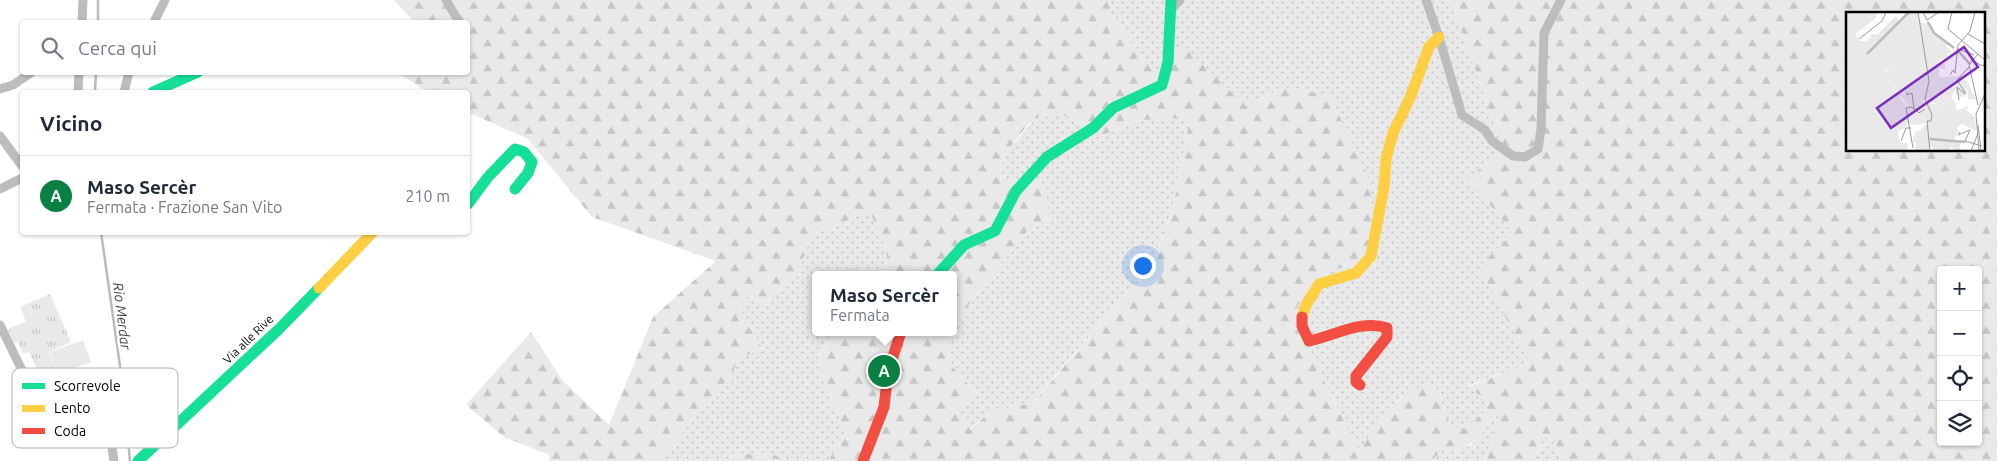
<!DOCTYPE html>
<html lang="it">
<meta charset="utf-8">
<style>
:root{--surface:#fff;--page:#f6f6f7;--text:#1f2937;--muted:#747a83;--line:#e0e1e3;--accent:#0b8043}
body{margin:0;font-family:Ubuntu,sans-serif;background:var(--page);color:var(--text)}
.controls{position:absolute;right:15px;bottom:15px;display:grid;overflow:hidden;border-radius:5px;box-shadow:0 1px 4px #0004}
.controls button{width:45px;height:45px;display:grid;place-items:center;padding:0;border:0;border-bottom:1px solid var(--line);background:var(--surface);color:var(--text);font:25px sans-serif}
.you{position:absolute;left:1142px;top:265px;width:18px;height:18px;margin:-12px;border:4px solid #fff;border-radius:50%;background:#1a73e8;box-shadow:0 0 0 8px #1a73e833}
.badge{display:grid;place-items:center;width:32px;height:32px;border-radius:50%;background:var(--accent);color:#fff;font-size:16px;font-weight:700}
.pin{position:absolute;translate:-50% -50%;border:2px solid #fff;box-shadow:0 1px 5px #0006}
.popup{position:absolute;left:812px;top:271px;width:145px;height:65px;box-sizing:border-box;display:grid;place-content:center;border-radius:5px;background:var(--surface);filter:drop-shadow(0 1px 4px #0005);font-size:16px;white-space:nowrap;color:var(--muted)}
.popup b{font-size:19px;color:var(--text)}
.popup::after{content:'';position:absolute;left:50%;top:100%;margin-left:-10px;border:10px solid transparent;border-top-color:var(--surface)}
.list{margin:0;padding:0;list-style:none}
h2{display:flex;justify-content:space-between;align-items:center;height:65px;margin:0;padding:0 20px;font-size:21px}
h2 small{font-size:16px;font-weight:400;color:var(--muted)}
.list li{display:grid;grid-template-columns:32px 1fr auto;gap:15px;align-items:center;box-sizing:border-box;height:80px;padding:0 20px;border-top:1px solid var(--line)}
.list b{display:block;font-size:19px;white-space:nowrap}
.list p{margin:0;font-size:16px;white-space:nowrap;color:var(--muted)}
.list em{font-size:16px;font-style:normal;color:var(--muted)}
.icon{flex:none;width:28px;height:28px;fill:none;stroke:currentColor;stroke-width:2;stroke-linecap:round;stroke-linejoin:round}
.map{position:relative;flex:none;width:1997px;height:461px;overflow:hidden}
.search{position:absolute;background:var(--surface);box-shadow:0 1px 4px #0004;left:20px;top:20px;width:450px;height:55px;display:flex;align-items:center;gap:12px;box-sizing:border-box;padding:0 18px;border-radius:5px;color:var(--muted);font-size:19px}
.panel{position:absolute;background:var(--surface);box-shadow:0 1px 4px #0004;left:20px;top:90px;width:450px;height:145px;border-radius:5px}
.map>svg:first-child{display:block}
.grass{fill:url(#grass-dots)}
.forest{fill:url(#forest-firs);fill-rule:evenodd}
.park{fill:url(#park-tufts)}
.pitch{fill:#e9e9e9}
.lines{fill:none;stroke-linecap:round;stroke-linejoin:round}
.stream{stroke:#bbb;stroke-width:2.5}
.street{stroke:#bdbdbd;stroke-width:9}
.fast{stroke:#16e098;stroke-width:11}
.slow{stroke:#ffcf43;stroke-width:11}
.jam{stroke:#f24e42;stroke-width:11}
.labels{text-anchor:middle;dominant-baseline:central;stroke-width:5;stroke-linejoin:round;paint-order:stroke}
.street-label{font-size:12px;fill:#000;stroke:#fff}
.water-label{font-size:14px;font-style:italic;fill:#3f3f3f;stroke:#fff}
.inset-river{fill:none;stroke:#bbb;stroke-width:2.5}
.inset-road{fill:none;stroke:#999;stroke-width:1}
.view{fill:#7b2cbf;fill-opacity:0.15;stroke:#7b2cbf;stroke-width:2.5}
.inset-edge{fill:none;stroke:#000;stroke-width:2.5}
.key{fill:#fff;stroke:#b2b2b2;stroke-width:1}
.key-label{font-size:14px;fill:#000}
</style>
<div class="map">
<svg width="1997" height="461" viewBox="0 0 1997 461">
<defs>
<pattern id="grass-dots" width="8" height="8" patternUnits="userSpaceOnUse" patternTransform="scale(1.25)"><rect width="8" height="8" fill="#e9e9e9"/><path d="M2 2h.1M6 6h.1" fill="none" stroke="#c6c6c6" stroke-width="1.8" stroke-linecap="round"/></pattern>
<pattern id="forest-firs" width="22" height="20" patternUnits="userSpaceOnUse" patternTransform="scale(1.25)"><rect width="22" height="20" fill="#e9e9e9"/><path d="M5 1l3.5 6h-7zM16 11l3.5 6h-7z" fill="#c6c6c6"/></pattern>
<pattern id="park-tufts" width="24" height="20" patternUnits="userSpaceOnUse" patternTransform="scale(1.25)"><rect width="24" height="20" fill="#e9e9e9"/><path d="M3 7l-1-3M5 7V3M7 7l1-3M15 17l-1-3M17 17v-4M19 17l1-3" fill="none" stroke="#c6c6c6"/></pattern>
</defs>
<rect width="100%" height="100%" fill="#fff"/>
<g class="grass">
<path d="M1110,0H1451L1504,152L1467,178L1513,232L1479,267L1531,363L1467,386L1486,399L1488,409L1466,428H1452L1443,410L1440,391L1401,397L1359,451L1301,334L1296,308L1330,269L1380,264L1285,87L1246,106L1179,43L1158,74L1111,17Z"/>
<path d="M1037,116H1066L1098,137L1141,120L1190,117C1180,168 1175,225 1147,269L1032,403L991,411L969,430L958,412L976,392L950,364L949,332H953V325L1027,231L1049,219L1000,183L1003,157Z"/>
<path d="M869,211L881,234L888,260L877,275H815V332H836L818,357L822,378L846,433L828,461H787L768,453L733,455L727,461H658L730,377L739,359L762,348L739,308L748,296L764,304L799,269L812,233L833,227Z"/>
<path d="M1500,412L1495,432L1484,461H1430L1445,449L1470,446Z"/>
<path d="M1539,432L1555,443L1560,461H1530L1528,459L1543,448Z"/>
</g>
<g class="forest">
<path d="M394,0H1110L1111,17L1158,73L1179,42L1246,106L1285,87L1330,96L1368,176L1380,264L1330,269L1296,308L1301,334L1359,451C1376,429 1409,370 1440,391L1443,410L1452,427L1466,428L1488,409L1486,399L1467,387L1530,363L1479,267L1513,232L1467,178L1504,152L1451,0H1997V461H1560L1555,443L1540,432L1543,448L1528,459L1530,461H1484L1495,432L1499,413C1484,429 1469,456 1445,449L1430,461H828L846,433L822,378L818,358L836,332H949L950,364L976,392L959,412L970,430L991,411L1033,403L1147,269C1175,225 1180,168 1190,118L1141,120L1098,137L1066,116H1038L1026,127L1003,157L1000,182L1041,180L1047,196L1049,219L1027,231L953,325V275H877L888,260L881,234L869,211L833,227L812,233L799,269L764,304L748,296L739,308L762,348L739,359L730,377L658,461H549V455L504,437L466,405L531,332L562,380L609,425L653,317L716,261L592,217L528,139L468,112V92H428L398,73L468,72V22H414ZM1847,14H1983V150H1847ZM1941,270H1978V442H1941Z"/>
<path d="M769,453L787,461H727L733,455Z"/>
</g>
<path class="park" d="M50,294L71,342L49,352L59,375L43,382L29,352L23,354L18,342L14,343L8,329L26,321L20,307Z"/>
<path class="pitch" d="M83,340L91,362L58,374L50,352Z"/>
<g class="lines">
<g class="stream">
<path d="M98,22V0"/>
<path d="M95,92L96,72"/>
<path d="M101,232L123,387L130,461"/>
</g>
<g class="street">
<path d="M446,0L459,22"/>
<path d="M1426,0L1439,37L1462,115L1485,130L1492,141L1513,156L1525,157L1538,149L1541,129L1544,33L1561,0"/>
<path d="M1171,10L1180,0"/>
<path d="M82,22L83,0"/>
<path d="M154,22L165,0"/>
<path d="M0,89L13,85L32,72"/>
<path d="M78,92L79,72"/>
<path d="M124,92L129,72"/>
<path d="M0,136L22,166"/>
<path d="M0,189L22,178"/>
<path d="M0,325L32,391L46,409L111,441L114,461"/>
</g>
<g class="fast">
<path d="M153,92L198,72"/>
<path d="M468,204L488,177L515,149L524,152L532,162L528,173L515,189"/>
<path d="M937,275L964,245L995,231L1016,191L1047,157L1093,128L1113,108L1162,85L1168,62L1171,0"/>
<path d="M138,461L279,329L319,288"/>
</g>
<g class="slow">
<path d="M319,288L373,232"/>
<path d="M1302,317L1306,305L1319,284L1356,273L1371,256L1384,187L1386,159L1393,133L1410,98L1429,47L1439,37"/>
</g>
<g class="jam">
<path d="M1302,317V326L1309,341C1334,336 1362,319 1387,328V337L1356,376V382L1360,385"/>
<path d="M863,461L884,407L888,372L901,332"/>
</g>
</g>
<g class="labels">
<g class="street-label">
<text transform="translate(248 339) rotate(-44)">Via alle Rive</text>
</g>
<g class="water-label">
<text transform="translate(122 316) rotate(83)">Rio Merdar</text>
</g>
</g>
<g transform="translate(1846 12)">
<rect width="139" height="139" fill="#fff"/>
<path d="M36,57L53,65L59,73L50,76L40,66L36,69ZM50,77L57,82L59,77L74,89L93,93L101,109L93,116L85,111L62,94Z" fill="#e9e9e9"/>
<path d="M0,0H31L30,6L9,22L14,29H22L26,22L31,23L50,4L53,9L62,0H72L75,22L74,9L80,12L81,8L88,20L106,32L100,34L107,42L102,41V45L93,48L94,52H99V57L93,56V65L113,64L121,69L130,88L122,87L121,77L118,85L112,84L109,78L105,85L110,92V99L122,94L121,99L129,105L130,119L116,112L110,116L112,118L108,129L117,130L121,131H115L113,139L104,135L103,139H89L84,133L82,139H70V131L66,130L70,119H74L81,111L68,113L61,110L60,116L52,119L54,131H62L61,139H0ZM36,57L43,59L48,68L53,65L59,73L49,76L40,66L36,69ZM59,77L71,92L80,87L93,93L101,109L93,116L62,95L54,86Z" fill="#e9e9e9" fill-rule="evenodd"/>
<path class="inset-river" d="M82,10L88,21L108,36M113,40L124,52M21,42L63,0M84,127L119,130"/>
<path class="inset-road" d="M72,0L83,69L79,87L86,103L85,109H81L84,139M77,0L81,8L93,0M106,0L102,17L139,48M122,22L139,32M13,27L36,9L40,0M112,37L128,43M125,48L137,54L139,50M104,63L107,58L109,61L112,33L124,19L129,0M61,80V83L66,81L68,97M120,82L111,68L123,55M113,88L111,75L119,82M132,93L123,53L132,42M132,113L135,139M114,120L112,123L124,118L119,129L136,134M55,129L60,116H65M67,136L60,96L65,95L73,101L79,97M125,139L132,121M133,139L130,102L139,82"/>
<path class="view" d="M118,35L132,55L45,116L31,96Z"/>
<rect width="139" height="139" class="inset-edge"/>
</g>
<rect x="12" y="368" width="166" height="80" rx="8" class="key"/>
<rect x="22" y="383" width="23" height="6" fill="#16e098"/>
<rect x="22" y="405" width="23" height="7" fill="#ffcf43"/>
<rect x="22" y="428" width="23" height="6" fill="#f24e42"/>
<g class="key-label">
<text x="54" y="391">Scorrevole</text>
<text x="54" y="413">Lento</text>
<text x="54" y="436">Coda</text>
</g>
</svg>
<div class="controls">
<button>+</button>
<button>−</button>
<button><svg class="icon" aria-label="locate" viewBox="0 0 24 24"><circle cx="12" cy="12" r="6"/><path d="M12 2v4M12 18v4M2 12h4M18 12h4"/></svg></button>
<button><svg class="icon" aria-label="layers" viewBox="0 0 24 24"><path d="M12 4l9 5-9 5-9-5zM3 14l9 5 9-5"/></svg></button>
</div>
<div class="you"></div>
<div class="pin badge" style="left:884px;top:371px">A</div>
<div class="popup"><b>Maso Sercèr</b>Fermata</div>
<div class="search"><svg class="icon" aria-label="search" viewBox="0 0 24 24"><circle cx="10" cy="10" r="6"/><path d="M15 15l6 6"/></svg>Cerca qui</div>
<section class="panel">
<h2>Vicino<small></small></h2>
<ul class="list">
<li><span class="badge">A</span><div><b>Maso Sercèr</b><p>Fermata · Frazione San Vito</p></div><em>210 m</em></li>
</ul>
</section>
</div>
